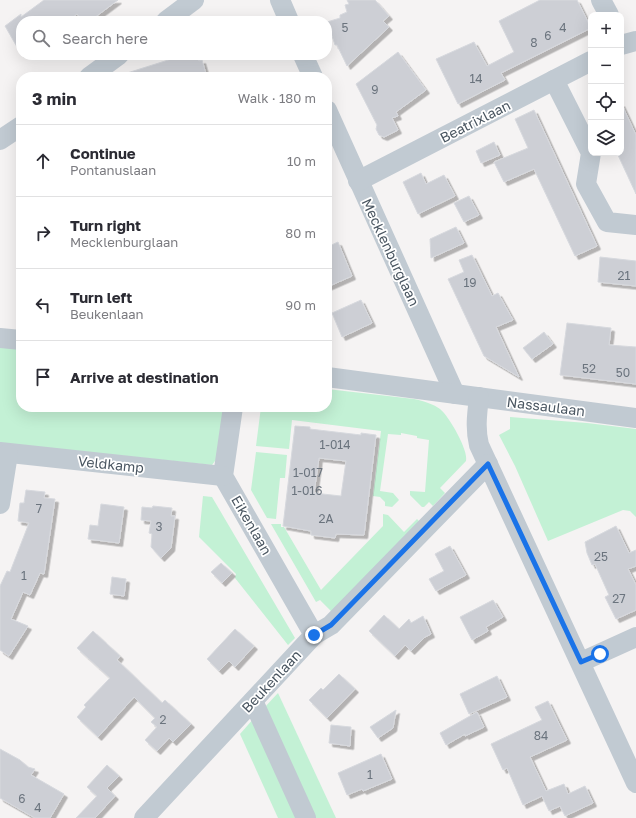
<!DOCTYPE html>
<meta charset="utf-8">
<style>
:root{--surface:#fff;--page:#f2f2f3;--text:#2b2b33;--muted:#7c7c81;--line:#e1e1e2}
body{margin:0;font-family:"Golos Text",sans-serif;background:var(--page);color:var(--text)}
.controls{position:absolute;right:12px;top:12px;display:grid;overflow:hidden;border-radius:8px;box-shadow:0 4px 16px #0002}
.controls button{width:36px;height:36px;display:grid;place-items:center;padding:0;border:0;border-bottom:1px solid var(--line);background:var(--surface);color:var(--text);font:20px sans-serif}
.stop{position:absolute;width:12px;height:12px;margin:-9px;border:3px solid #1a73e8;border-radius:50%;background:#fff}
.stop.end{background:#1a73e8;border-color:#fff;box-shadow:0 1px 4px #0008}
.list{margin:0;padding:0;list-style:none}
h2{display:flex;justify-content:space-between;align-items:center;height:52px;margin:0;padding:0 16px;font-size:17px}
h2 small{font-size:13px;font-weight:400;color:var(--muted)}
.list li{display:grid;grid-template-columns:26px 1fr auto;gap:12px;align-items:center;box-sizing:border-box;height:72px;padding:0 16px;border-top:1px solid var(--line)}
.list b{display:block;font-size:15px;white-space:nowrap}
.list p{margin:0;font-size:13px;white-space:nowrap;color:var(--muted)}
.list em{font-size:13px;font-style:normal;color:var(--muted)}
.icon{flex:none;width:22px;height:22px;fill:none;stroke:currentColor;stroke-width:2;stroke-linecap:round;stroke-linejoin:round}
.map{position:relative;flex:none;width:636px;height:818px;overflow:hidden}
.search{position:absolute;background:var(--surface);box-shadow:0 4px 16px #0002;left:16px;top:16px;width:316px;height:44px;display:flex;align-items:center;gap:10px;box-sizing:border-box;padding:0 14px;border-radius:16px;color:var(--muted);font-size:15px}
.panel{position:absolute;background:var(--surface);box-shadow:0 4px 16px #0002;left:16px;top:72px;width:316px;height:340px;border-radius:16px}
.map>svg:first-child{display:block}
.green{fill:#c3f1d5}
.building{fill:#cdcfd5;stroke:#d7d9de;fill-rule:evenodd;filter:url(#shadow)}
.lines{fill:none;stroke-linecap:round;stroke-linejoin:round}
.minor{stroke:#c1cad2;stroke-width:20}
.route{stroke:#1a73e8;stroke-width:5}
.labels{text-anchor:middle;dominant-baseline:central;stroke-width:3.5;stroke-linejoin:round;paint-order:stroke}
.number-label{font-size:12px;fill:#6b747e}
.street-label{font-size:14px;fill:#4a5661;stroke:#fff}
</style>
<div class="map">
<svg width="636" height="818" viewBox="0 0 636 818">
<defs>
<filter id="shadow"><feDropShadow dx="3.5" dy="3.5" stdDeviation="0" flood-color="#0004"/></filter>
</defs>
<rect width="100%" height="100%" fill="#f5f3f3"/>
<g class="green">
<path d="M0,345L21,347V407H224L218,457L212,465L0,443Z"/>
<path d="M327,389L414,399C424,401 433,404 440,409C449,416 469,451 466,461L440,488L445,493L433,506L429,502L424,507H422L410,495V491L425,492L429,440L417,438V436L401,433V435L388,434L380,491L393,493L399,500L392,507L385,506V502L380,497L373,496L381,431L292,420L289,449L256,446L261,407H327Z"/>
<path d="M510,417L587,423L636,429V517L630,511L623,510L548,541L515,466L499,435L510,429Z"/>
<path d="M256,452L287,455L285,478H280L276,519L267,518L251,490Z"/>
<path d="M203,496L212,497L295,638L288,645L235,578L236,574L199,537Z"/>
<path d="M383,514L388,515L404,532L417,519L421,523L334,614L320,600L316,602L271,524H281V527H284L321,590L383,526Z"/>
<path d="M278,693L336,818H315L264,708Z"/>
<path d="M255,717L301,818H278L240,734Z"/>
</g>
<g class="building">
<path d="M44,0H118L90,21H83L77,14L68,21H21V54L5,26L21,14V17Z"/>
<path d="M347,0H375L389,16L383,21L389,27L347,66L337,45H335L330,30L327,28V22L340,18V15L347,12L345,5L349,4Z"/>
<path d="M540,0H577L591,28L501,73L505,80L458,104L436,59L474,42L487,66L514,52L499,21Z"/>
<path d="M398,52L426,90L396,112L398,116L392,118L398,130L384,137L379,135L376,129L377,125L356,84Z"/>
<path d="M184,55H196L199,61L202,60L206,74L197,77H192L191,73L179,77H125L124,74Z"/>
<path d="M621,103L636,135V194L617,153H621Z"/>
<path d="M534,110L597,246L575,256L534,169L504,182L494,162L528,148L515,119Z"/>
<path d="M494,142L500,155L481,163L476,151Z"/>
<path d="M421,173L426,184L444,175L455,196L418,214L403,182Z"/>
<path d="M469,196L479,215L464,222L454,203Z"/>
<path d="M456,227L464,243L431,258L430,239Z"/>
<path d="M338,242L352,276L327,287V247Z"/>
<path d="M472,255L492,296L498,293L513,320L496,327L519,377L484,356L448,279L464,272L459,260Z"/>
<path d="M600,257L636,261V286L598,282Z"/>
<path d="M361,300L372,323L342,337L332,313Z"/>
<path d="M567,323L611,328L609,345L636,347V384L560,375Z"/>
<path d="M544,332L553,344L532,359L523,348Z"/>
<path d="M295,426L310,427V429L361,435V433L376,435L364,535L336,534L335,538L311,535V531L283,526ZM319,458L346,461L341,496L314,493Z"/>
<path d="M26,490L45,492L44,498L55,499L44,574L40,573L30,595L23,592L11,619L28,626L9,656L0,650V586L7,571L10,572L29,523L18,521L20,503H24Z"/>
<path d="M101,504L124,507L119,543L88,539L90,525L98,526Z"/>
<path d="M153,506L172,508L171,516H175L171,548L161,558L151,547L152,534L149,533L151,521L141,520L142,507L152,508Z"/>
<path d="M616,526L629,553L636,550V566L628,569L636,585V610L616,619L605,597L609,595L595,564L592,565L587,553L585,542Z"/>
<path d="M450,546L466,575L436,591L429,579L444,571L435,554Z"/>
<path d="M221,563L232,573L222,583L211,572Z"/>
<path d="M112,577L126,579L124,596L110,594Z"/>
<path d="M493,600L503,617L486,627L488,631L472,640L460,617Z"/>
<path d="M384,615L399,629L409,619L411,623L423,616L431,634L425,637L411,651L405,645L395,656L369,631Z"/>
<path d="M235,629L254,646L235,667L229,661L219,671L207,659Z"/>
<path d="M93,631L120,656L117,660L162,703L165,700L191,724L173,742L169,738L157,751L145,740L157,727L151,722L155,718L134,697L98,737L77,717L86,707L84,705L110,678L77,648Z"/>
<path d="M339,674L355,689L327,718L309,700L321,688L323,690Z"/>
<path d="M497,676L507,697L469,714L460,694Z"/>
<path d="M548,701L567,740L530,757L546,791L564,784L568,794L585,786L593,803L565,816L560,806L549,811L542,796L523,805L507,768L503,770L491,744L542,720L535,707Z"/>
<path d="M396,710L393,728L378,738L370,727Z"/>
<path d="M477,712L484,727L465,736V734L446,745L440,733Z"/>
<path d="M331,725L351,727L350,746L329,743Z"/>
<path d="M0,749L20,760L28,767L35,769L31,775L64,794L50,818H35L0,798Z"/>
<path d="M381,754L392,779L363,791L362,789L347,795L338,773Z"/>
<path d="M107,765L119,776L107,788L115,796L95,818H76L97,796L87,787Z"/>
</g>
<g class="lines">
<g class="minor">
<path d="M280,0L289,21"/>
<path d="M601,0L609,15"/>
<path d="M166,21L194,0"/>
<path d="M621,45L636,41"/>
<path d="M303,55L313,77"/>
<path d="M89,77L119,55"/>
<path d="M554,80L591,153L586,184L607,222L636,225"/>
<path d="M327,110L455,394"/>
<path d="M0,140L21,126"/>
<path d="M358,181L591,61"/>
<path d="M0,338L21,340"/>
<path d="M327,377L636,418"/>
<path d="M479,397C477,414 475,429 479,445L636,783"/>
<path d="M233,407L223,476L314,635"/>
<path d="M0,452L223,476"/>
<path d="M0,504L8,454"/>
<path d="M581,662L636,637"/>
<path d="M253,701L306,818"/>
<path d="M144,818L314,635L331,625L488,464"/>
</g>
</g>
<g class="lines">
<path class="route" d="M314,635L331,625L488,464L581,662L600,654"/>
</g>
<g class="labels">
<g class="number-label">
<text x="345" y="27">5</text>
<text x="563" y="27">4</text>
<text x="548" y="35">6</text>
<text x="534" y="42">8</text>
<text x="476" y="78">14</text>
<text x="375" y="89">9</text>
<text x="624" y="275">21</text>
<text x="470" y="282">19</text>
<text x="589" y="368">52</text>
<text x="623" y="372">50</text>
<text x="335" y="444">1-014</text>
<text x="308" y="472">1-017</text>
<text x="307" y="490">1-016</text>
<text x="39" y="508">7</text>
<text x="326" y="518">2A</text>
<text x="159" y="526">3</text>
<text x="601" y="556">25</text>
<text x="24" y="575">1</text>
<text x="619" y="598">27</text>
<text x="163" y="719">2</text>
<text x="541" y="735">84</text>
<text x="370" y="774">1</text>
<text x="22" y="798">6</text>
<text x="38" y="807">4</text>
</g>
<g class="street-label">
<text transform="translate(475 121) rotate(-27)">Beatrixlaan</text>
<text transform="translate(391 252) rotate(65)">Mecklenburglaan</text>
<text transform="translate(546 406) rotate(7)">Nassaulaan</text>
<text transform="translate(111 464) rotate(6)">Veldkamp</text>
<text transform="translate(252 525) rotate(60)">Eikenlaan</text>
<text transform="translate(271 681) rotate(-47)">Beukenlaan</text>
</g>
</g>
</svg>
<div class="controls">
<button>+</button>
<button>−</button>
<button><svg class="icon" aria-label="locate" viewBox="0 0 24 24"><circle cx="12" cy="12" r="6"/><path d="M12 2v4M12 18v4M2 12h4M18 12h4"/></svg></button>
<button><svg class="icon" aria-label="layers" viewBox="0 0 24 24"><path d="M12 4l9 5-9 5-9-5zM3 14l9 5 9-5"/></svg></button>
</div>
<div class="stop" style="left:600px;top:654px"></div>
<div class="stop end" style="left:314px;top:635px"></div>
<div class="search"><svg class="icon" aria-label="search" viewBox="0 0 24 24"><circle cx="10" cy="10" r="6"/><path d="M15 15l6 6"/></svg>Search here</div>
<section class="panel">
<h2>3 min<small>Walk · 180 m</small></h2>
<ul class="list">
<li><svg class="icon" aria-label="ahead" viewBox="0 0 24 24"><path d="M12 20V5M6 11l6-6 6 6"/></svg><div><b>Continue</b><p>Pontanuslaan</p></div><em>10 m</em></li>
<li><svg class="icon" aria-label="right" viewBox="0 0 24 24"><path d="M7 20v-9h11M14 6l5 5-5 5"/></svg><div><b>Turn right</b><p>Mecklenburglaan</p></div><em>80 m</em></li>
<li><svg class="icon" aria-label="left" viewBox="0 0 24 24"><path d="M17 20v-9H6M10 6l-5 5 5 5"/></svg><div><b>Turn left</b><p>Beukenlaan</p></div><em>90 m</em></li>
<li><svg class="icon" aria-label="arrive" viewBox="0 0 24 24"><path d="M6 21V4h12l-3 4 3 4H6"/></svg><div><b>Arrive at destination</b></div></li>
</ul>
</section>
</div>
